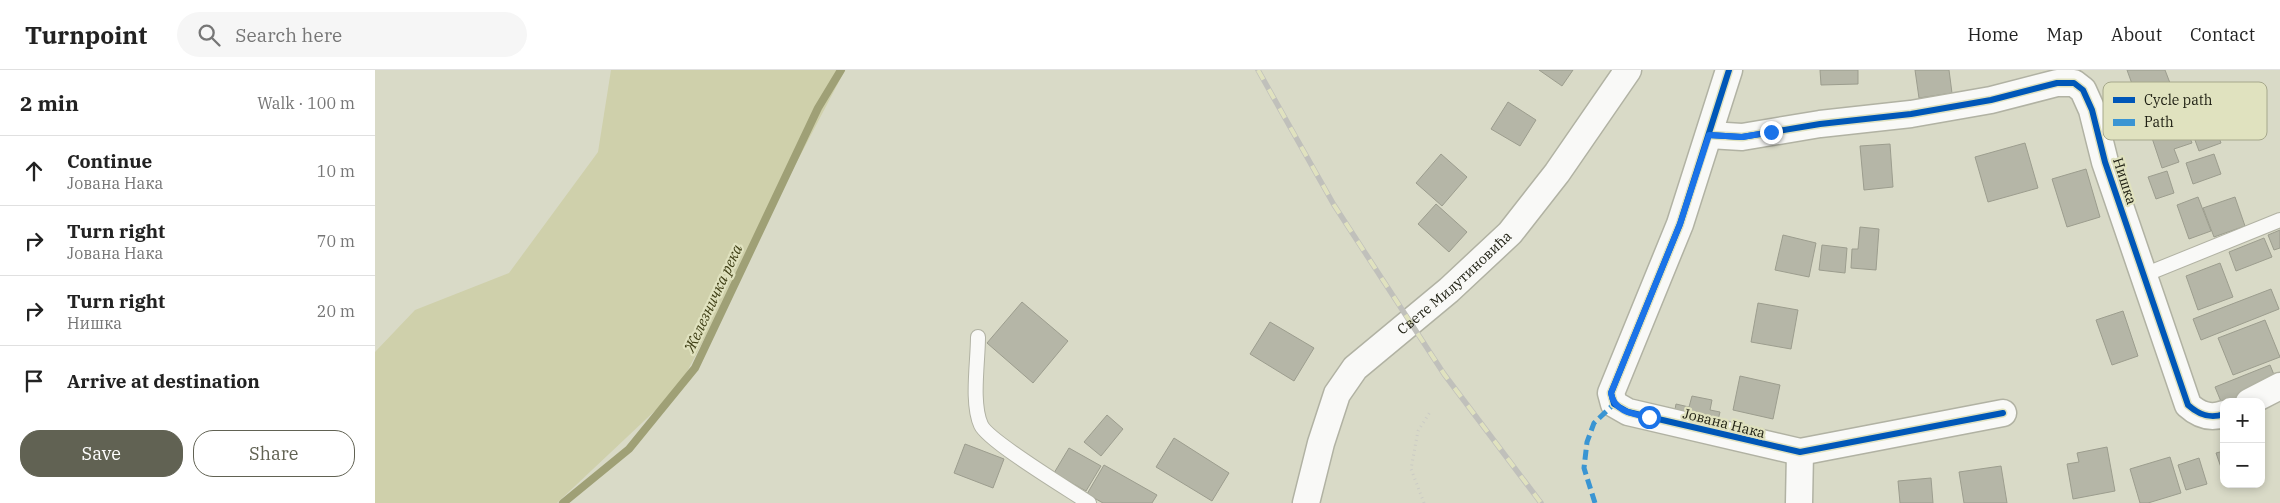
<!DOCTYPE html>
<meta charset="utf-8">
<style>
:root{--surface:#fff;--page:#f6f6f6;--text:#222;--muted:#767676;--line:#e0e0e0;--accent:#616253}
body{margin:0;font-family:"IBM Plex Serif",serif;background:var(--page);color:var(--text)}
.controls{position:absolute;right:15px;bottom:15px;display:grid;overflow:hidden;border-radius:10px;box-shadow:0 2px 8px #0003}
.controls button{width:45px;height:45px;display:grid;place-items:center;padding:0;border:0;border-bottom:1px solid var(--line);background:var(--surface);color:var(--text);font:25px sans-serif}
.stop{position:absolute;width:15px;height:15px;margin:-11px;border:4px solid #1a73e8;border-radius:50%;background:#fff}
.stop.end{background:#1a73e8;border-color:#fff;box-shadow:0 1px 5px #0008}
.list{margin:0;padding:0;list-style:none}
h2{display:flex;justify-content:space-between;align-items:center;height:65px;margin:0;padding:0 20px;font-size:21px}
h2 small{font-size:16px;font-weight:400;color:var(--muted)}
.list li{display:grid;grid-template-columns:32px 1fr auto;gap:15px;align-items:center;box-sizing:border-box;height:70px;padding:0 20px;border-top:1px solid var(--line)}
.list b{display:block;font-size:19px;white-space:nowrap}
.list p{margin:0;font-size:16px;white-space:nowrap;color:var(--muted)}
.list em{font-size:16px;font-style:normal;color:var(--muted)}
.actions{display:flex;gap:10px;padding:15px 20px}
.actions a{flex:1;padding:11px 0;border:1px solid var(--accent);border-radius:20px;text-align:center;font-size:18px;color:var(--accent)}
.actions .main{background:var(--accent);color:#fff}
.icon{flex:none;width:28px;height:28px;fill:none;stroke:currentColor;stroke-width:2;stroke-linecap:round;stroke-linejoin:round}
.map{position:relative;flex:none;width:1905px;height:433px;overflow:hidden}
header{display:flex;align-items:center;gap:30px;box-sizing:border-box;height:70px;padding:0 25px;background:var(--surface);border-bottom:1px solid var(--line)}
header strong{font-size:24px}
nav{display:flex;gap:28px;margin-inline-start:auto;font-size:18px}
.search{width:350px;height:45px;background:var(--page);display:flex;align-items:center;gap:12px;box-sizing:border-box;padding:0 18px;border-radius:28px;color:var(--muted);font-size:19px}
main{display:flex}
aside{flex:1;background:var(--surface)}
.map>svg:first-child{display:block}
.green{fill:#cfd0ab}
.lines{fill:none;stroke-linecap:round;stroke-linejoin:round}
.stream{stroke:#9fa076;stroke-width:8}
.building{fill:#b5b6a7;stroke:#9c9d8e}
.lane-casing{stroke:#b1b2a3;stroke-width:16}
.street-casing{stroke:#b1b2a3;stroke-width:29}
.path{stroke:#cbcbc5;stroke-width:3;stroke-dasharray:1 4;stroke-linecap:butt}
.lane{stroke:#f9f9f7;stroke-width:14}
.street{stroke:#f9f9f7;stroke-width:26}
.rail-casing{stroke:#c0c0bb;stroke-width:5.5}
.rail{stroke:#e0e2bf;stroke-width:4;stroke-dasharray:11;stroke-linecap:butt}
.quiet{stroke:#3a95d3;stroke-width:5;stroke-dasharray:10 5;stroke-linecap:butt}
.cycleway-casing{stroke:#e0e2bf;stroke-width:9}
.cycleway{stroke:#0057b8;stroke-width:6}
.route{stroke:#1a73e8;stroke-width:6}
.labels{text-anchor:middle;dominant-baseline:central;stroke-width:4.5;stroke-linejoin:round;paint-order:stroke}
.street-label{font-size:14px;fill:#202114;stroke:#e0e2bf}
.water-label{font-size:15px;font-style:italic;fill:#3d3d13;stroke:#e0e2bf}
.key{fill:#e0e2bf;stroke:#a6a88c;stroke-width:1}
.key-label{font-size:14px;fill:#202114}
</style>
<header>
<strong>Turnpoint</strong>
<div class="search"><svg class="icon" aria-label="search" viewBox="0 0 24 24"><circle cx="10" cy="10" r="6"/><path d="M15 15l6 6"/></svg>Search here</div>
<nav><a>Home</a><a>Map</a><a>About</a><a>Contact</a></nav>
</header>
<main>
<aside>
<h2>2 min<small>Walk · 100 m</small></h2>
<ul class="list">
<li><svg class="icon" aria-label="ahead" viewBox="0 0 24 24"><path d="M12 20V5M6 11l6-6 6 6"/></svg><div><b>Continue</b><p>Јована Нака</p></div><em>10 m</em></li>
<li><svg class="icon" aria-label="right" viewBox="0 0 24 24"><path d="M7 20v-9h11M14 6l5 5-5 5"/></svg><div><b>Turn right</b><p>Јована Нака</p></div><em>70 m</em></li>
<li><svg class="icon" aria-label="right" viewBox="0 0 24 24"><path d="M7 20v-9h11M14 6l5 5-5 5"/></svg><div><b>Turn right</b><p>Нишка</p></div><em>20 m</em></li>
<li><svg class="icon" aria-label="arrive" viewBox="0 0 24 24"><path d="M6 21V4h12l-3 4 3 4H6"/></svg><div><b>Arrive at destination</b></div></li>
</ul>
<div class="actions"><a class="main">Save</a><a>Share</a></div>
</aside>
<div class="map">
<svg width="1905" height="433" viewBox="0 0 1905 433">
<rect width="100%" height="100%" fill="#d9dac7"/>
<path class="green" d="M236,0H470L303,319L182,433H0V282L40,240L134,203L223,82Z"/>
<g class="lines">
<path class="stream" d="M188,433L254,379L320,298L443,38L466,0"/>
</g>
<g class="building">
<path d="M1164,0H1198L1187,16Z"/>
<path d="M1445,0H1483V14L1446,15Z"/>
<path d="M1540,0H1574L1577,23L1544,28Z"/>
<path d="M1752,0H1790L1795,13L1761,25Z"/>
<path d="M1133,32L1161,50L1145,76L1116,59Z"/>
<path d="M1839,54L1846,73L1824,81L1817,62Z"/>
<path d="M1810,56L1817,73L1799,79L1804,92L1787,98L1777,68Z"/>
<path d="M1650,73L1663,118L1613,132L1600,87Z"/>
<path d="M1515,74L1518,117L1489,120L1485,76Z"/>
<path d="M1066,84L1092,107L1067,136L1041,113Z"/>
<path d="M1839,84L1846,104L1818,114L1811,93Z"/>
<path d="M1711,99L1725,147L1692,157L1677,109Z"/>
<path d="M1792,101L1799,123L1781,129L1773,107Z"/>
<path d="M1823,127L1836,161L1814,169L1802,135Z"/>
<path d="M1860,127L1870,156L1839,167L1828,138Z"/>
<path d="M1061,134L1092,162L1074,182L1043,154Z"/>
<path d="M1485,157L1504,159L1501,200L1476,198L1477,179H1483Z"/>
<path d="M1905,160V178L1899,180L1893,165Z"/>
<path d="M1408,165L1441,173L1434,207L1400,200Z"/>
<path d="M1889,168L1897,187L1861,201L1854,182Z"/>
<path d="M1447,175L1472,178L1470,203L1444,200Z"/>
<path d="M1845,193L1858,227L1823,240L1811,206Z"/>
<path d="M1896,219L1904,239L1826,270L1818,249Z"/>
<path d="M647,232L693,271L658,313L612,273Z"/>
<path d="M1383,233L1423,240L1416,279L1376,272Z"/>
<path d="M1748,241L1763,286L1737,295L1721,250Z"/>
<path d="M1890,250L1905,287L1858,305L1843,268Z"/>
<path d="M895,252L939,278L919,311L875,284Z"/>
<path d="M1895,295L1902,312L1847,334L1840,317Z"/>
<path d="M1365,306L1405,315L1398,349L1358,340Z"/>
<path d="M1317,326L1337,330L1335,340L1345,342L1342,354L1299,345L1301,334L1314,337Z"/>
<path d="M732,345L748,359L726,386L709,372Z"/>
<path d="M799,368L854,403L837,431L781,397Z"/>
<path d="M590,374L629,389L618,418L579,403Z"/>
<path d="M1732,377L1740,421L1698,429L1692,394L1704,392L1702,383Z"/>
<path d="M694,378L726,396L711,421L679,403Z"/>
<path d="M1849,381V406L1841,383Z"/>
<path d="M1795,387L1806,423L1773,433H1765L1755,399Z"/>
<path d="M1824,388L1832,414L1811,420L1803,395Z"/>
<path d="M729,395L782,425L777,433H728L712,424Z"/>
<path d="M1626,396L1632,433H1589L1584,402Z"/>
<path d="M1556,408L1558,433H1525L1523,411Z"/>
</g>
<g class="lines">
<g class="lane-casing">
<g id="lane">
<path d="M1769,205L1905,150"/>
<path d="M603,267C603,292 596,333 606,355C613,371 695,420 714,433"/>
</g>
</g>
<g class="street-casing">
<g id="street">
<path d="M1354,0L1305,154L1236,323L1239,334L1253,342L1425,382L1628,343"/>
<path d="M1334,65L1367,67L1445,54L1536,44L1616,30L1682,13H1699L1708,20L1717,40L1730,92L1813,335C1824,345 1835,349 1849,344"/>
<path d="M1874,332L1905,316"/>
<path id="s1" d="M931,433L946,373L962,324L980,298L1074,220L1135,163L1182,103L1253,0"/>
<path d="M1424,433L1425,382"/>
</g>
</g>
<path class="path" d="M1049,433L1036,399L1043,361L1055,342"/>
<use href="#lane" class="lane"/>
<use href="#street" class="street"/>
<g class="rail-casing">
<path id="rail" d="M883,0L959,135L1069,304L1166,433"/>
</g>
<use href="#rail" class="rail"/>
<path class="quiet" d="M1220,433L1209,398L1212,372L1219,353L1239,334"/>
<g class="cycleway-casing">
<g id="cycleway">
<path d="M1354,0L1305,154L1236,323L1239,334L1253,342L1425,382L1628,343"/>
<path d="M1334,65L1367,67L1445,54L1536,44L1616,30L1682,13H1699L1708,20L1717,40L1730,92L1813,335C1824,345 1835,349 1849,344"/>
</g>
</g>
<use href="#cycleway" class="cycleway"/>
</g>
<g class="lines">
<path class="route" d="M1274,347C1258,344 1239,342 1236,323L1305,154L1334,65L1367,67L1396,62"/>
</g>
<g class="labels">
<g class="street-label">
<text transform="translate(1750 111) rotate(72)">Нишка</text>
<text stroke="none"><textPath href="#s1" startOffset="276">Свете Милутиновића</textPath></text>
<text transform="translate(1349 353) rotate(14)">Јована Нака</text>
</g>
<g class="water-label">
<text transform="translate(338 228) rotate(-65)">Железничка река</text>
</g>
</g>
<rect x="1728" y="12" width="164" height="58" rx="8" class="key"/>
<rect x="1738" y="27" width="22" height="6" fill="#0057b8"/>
<rect x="1738" y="49" width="22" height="7" fill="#3a95d3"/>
<g class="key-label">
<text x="1769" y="35">Cycle path</text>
<text x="1769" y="57">Path</text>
</g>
</svg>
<div class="controls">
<button>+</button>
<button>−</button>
</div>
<div class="stop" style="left:1274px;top:347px"></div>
<div class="stop end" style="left:1396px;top:62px"></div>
</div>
</main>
